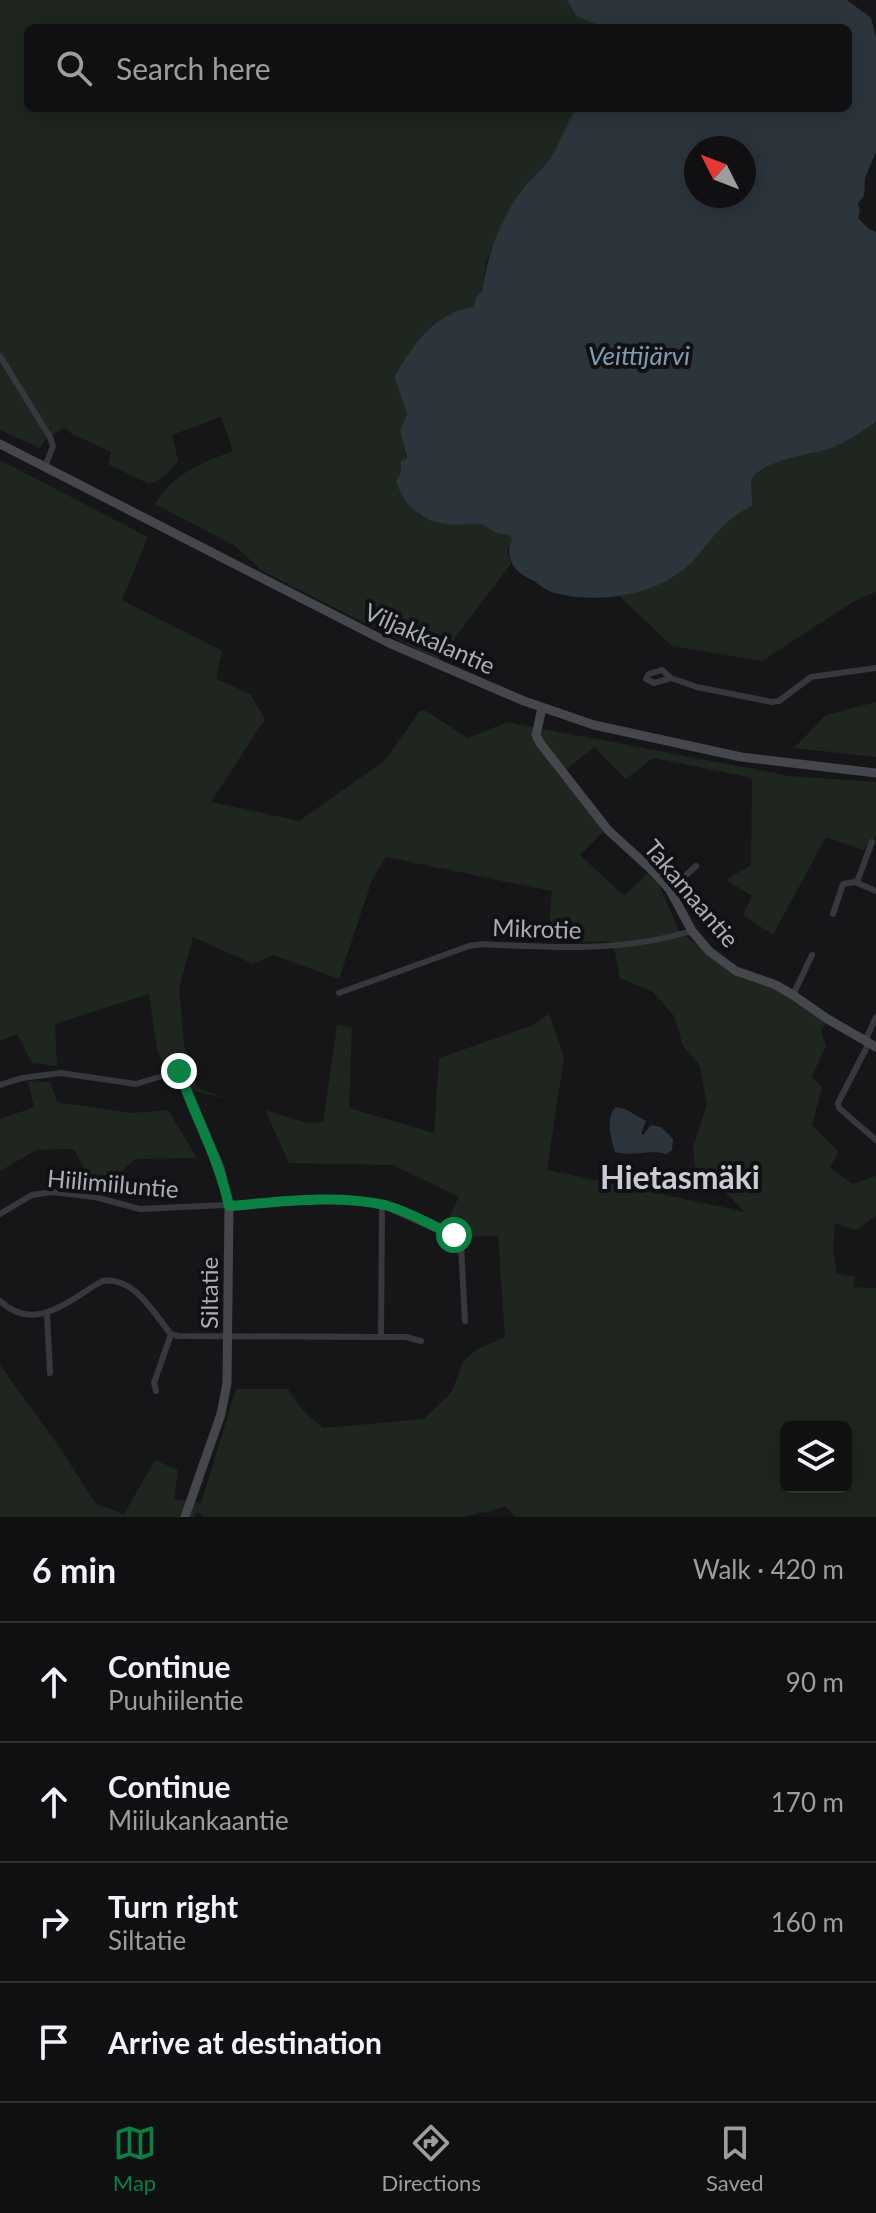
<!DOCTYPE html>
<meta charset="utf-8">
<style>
:root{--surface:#101012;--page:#19191b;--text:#f1f3f6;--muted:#9c9d9f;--line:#303032;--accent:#0b8043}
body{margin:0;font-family:Lato,sans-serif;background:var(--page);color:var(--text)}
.controls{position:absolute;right:24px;bottom:24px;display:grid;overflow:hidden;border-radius:12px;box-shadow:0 4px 20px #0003}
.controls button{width:72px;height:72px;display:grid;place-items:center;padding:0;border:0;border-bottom:2px solid var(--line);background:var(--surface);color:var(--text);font:40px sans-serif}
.compass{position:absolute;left:684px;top:136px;width:72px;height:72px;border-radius:50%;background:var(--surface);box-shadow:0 4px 20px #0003;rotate:312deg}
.stop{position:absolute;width:24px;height:24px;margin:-18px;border:6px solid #0b8043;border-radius:50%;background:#fff}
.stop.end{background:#0b8043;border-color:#fff;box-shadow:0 2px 8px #0008}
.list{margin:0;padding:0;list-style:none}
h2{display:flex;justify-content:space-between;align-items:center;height:104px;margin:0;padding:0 32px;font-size:34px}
h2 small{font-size:26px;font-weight:400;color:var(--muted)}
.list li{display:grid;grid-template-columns:52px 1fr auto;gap:24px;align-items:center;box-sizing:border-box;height:120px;padding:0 32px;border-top:2px solid var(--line)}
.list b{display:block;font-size:30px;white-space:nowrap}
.list p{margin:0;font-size:26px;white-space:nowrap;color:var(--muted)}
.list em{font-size:26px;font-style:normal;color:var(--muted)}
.icon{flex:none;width:44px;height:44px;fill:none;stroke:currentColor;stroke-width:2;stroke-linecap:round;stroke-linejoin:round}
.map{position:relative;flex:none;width:876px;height:1517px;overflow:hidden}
.search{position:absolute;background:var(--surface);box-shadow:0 4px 20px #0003;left:24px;right:24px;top:24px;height:88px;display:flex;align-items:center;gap:20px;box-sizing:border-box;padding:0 28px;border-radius:12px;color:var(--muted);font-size:30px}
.sheet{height:584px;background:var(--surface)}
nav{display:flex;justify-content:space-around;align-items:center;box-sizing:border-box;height:112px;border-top:2px solid var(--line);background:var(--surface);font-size:22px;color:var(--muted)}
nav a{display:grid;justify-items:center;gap:4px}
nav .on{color:var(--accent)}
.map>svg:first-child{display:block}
.green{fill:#1e261f;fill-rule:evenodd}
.water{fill:#2c353c;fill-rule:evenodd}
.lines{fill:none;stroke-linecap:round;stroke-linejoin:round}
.street{stroke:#37383d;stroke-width:6}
.secondary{stroke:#45474d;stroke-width:9}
.route{stroke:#0b8043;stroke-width:10}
.labels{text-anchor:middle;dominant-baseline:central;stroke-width:8;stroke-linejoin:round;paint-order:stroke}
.street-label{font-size:24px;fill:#a8adb8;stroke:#111113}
.water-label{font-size:26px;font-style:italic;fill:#7f9bb3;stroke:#111113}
.district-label{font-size:32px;font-weight:bold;fill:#c9ccd4;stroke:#111113}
</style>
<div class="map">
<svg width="876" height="1517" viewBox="0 0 876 1517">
<rect width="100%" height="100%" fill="#161618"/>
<g class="green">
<path d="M0,0H567L576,16L605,26L28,28V108H577L552,156L533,182L520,192L486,261L482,292L474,308C433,311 413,344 394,377L407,414L400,430L419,516C445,525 452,522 477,524C489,525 491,534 507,533L512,538L507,551L511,564L438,660L262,571L235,546L155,504C174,473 201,463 233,451L221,417L172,435L178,460C171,472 162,480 149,484L108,464L111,452L72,434L64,428L45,440L40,448L0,430Z"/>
<path d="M876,422V592L856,600L762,661L672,646L618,595L634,592L677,575L734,514L752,505C753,498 750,487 752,480C758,461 815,454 832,448C848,441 862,432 876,422Z"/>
<path d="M0,460L148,537L122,600L222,651L216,679L250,694L265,719L211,802L299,821L384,761L420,711H426L468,738L507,722L790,776L876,782V836L863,850L826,837L773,935L743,915L752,896L726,880L751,865L752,778L653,758L626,779L594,747L563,772L609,826L580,855L624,896L652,869L679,931L743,979L782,991L826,1023L821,1031L826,1046L812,1076L822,1088L812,1125L839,1152L830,1167L852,1184L876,1176V1216L856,1230L835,1223L833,1249L837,1273L855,1277L853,1287L876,1288V1517H515L506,1507L463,1517H204L198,1512L193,1517H0V1365L58,1445L96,1504L124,1514L155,1460L178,1470L174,1499L201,1503L236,1389H288L302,1410L323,1428L424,1419L451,1393L464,1360L478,1349L505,1337L498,1236L458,1237L445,1225L459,1197L393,1165L289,1163L265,1110L308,1123L323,1122L337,1025L352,1027L349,1108L434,1133L439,1058L531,1026L549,1014L564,1057L547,1170L745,1212L721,1188L695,1166L693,1147L707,1104L699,1064L683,1046L674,1016L653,992L620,978L613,942L548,941L552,891L386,857L372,880L339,979L273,955L253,964L193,937L179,989L184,1044L198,1088L227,1099L171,1085L157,1049L149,994L55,1024L57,1066L32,1063L17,1034L0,1041ZM786,1427H846V1487H786Z"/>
<path d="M876,702V757L794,748L826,715Z"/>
<path d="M28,1081L50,1082L57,1102L131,1113L168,1110L197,1158L135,1159L108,1184H92L74,1149L36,1150L0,1171V1119L34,1107Z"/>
</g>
<g class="water">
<path d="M567,0H847L871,18L876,37V152L865,178L864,196L858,204L860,211L858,218L869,229L876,232V422C862,432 848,441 832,448C815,454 758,461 752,480C750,487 753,498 752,506C723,520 714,537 694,560C661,595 600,605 555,593C543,590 538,582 528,578C511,569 505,556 512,538L507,534C489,534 491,526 478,524C468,523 457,526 446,524C420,521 405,505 396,482L401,472V461L407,458L400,430L407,414L394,377C414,343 433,313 474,307L476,297L482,292C487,257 499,223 519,194C528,181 542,171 551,157C561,142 566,122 577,108H848V28H605L576,16ZM696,148H744V196H696Z"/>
<path d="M616,1107L625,1109L646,1121L641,1133L643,1135L651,1125L661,1127L673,1139L672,1150L667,1154C649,1149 632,1157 615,1152C611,1139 605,1117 616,1107Z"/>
</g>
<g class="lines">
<g class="street">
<path d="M0,356L50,437L53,446L45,467"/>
<path d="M671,678L654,683L646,679L649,674L662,670L671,678L697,687L772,702L779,701L811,677L876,668"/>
<path d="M857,882L872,842"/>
<path d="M670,890L696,866"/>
<path d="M833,914L843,884L855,882L876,891"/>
<path d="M339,993L469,946L483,944C555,948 622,952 692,931"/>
<path d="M793,995L812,955"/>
<path d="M865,1041L876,1017"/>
<path d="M869,1043L838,1103L839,1108L876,1140"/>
<path d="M0,1085L22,1078L61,1073L136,1084L179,1071"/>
<path d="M382,1205L457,1239L461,1245L465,1321"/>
<path d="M0,1214L32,1195L52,1192L95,1197L140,1209L332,1200L382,1205L381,1337L178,1336L171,1334C153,1313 135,1276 102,1281C69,1300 35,1334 0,1301"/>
<path d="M47,1314L50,1373"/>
<path d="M381,1337H406L421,1341"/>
<path d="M156,1391L154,1383L171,1334"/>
</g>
<g class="secondary">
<path d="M0,444L389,643L524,701L594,725L741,757L876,773"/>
<path d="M542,708L536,735L540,743L608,830L655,873L670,890L692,931L709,951L736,971L776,985L793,995L826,1018L876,1047"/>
<path d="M179,1071L220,1168L229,1206L227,1383L221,1414L185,1517"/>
</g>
</g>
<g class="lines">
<path class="route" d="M179,1071C195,1117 219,1159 229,1206C279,1202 335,1194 385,1205C408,1211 432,1226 454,1235"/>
</g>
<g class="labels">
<g class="street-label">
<text transform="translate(430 638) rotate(24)">Viljakkalantie</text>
<text transform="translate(692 893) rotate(50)">Takamaantie</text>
<text transform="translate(537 928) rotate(2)">Mikrotie</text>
<text transform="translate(113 1183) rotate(5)">Hiilimiiluntie</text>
<text transform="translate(208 1293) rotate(-90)">Siltatie</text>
</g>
<g class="water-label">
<text x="639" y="355">Veittijärvi</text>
</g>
<g class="district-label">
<text x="680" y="1176">Hietasmäki</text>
</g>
</g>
</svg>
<div class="controls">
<button><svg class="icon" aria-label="layers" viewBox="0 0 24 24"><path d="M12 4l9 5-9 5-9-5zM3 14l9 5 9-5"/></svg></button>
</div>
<svg class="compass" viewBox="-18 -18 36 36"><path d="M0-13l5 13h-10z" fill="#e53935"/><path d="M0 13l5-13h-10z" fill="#9c9d9f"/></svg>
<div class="stop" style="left:454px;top:1235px"></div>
<div class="stop end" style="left:179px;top:1071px"></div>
<div class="search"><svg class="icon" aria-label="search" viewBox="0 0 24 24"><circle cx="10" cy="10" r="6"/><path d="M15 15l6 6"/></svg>Search here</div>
</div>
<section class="sheet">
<h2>6 min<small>Walk · 420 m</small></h2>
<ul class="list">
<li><svg class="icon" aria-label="ahead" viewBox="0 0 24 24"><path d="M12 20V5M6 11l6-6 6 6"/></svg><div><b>Continue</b><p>Puuhiilentie</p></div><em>90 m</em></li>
<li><svg class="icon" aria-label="ahead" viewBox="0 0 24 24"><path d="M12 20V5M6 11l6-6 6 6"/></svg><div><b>Continue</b><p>Miilukankaantie</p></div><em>170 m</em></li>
<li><svg class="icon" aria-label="right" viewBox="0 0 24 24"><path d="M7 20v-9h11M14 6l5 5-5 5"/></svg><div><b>Turn right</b><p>Siltatie</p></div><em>160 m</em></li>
<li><svg class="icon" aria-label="arrive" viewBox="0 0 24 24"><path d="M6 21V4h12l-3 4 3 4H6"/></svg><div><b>Arrive at destination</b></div></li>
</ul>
</section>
<nav>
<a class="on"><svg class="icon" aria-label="map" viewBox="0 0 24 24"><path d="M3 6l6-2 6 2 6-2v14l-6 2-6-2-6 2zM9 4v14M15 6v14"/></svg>Map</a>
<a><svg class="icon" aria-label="directions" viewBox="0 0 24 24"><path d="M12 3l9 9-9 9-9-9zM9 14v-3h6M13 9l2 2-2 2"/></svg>Directions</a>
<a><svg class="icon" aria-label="saved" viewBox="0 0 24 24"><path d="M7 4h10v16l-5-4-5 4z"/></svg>Saved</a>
</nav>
